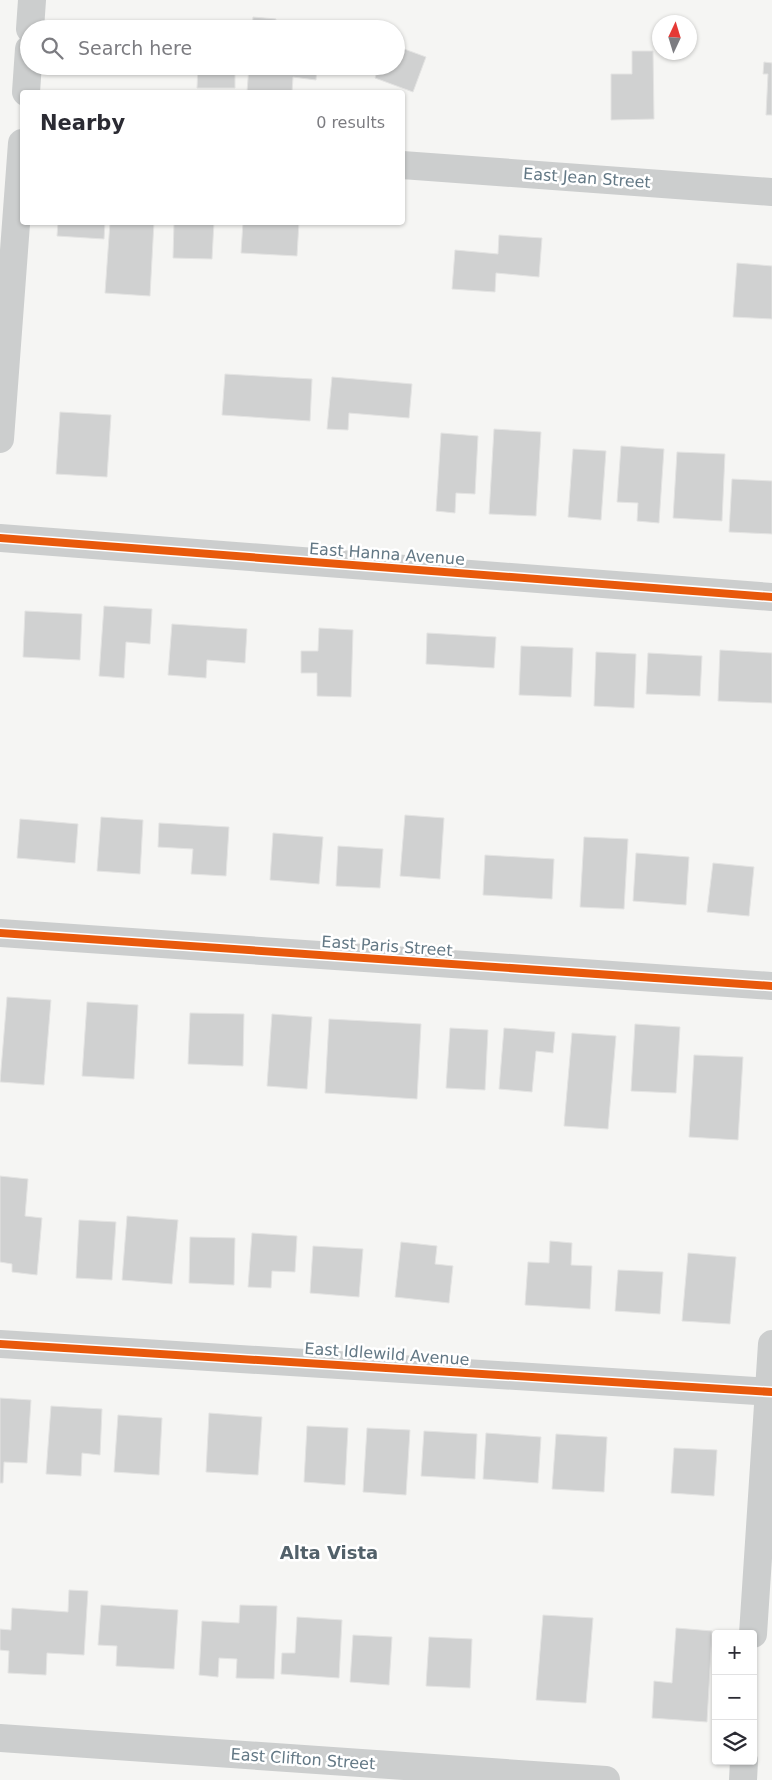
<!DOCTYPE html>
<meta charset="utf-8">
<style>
:root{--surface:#fff;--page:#f7f7f7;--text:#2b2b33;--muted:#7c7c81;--line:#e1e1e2}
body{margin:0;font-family:"DejaVu Sans",sans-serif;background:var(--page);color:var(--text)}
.controls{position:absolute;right:15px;bottom:15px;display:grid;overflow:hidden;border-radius:5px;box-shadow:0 1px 4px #0004}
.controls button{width:45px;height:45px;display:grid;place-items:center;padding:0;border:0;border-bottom:1px solid var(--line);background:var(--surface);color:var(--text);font:25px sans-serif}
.compass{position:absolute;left:652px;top:15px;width:45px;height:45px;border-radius:50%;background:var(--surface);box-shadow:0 1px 4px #0004;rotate:4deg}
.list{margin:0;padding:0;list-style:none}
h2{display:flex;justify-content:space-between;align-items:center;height:65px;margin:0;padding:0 20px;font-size:21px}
h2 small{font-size:16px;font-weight:400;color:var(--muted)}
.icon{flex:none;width:28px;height:28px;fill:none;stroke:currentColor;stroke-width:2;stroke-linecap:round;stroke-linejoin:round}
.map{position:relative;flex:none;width:772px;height:1780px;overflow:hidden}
.search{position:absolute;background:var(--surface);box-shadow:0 1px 4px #0004;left:20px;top:20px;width:385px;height:55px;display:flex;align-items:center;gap:12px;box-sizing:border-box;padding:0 18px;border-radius:28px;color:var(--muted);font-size:19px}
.panel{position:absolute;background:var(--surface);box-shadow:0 1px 4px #0004;left:20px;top:90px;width:385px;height:135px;border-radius:5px}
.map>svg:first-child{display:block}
.building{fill:#d0d1d1;stroke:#e4e4e3}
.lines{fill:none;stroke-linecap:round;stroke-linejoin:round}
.minor{stroke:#cccece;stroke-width:28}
.tertiary{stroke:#cccece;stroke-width:28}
.cycleway-casing{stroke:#fff;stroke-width:11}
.cycleway{stroke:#e8590c;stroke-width:8}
.labels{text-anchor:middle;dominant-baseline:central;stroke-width:5;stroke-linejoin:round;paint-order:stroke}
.street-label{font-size:16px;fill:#637885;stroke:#fff}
.neighbourhood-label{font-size:18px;font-weight:bold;fill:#52616a;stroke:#fff}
</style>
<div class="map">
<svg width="772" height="1780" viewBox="0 0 772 1780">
<rect width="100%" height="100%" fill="#f5f5f3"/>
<g class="building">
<path d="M253,17L276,19L275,29H252Z"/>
<path d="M396,46L426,57L413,92L375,78L379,66H396Z"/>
<path d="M632,51H653L654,119L611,120V74H632Z"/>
<path d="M764,62L772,63V115H766L768,74H763Z"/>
<path d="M198,66H235V88H197Z"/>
<path d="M249,66H317L316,80L293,77L292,92H247Z"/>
<path d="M58,222H105L104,239L57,236Z"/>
<path d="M110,222H154L150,296L105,293Z"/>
<path d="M174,222H214L212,259L173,258Z"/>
<path d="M243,222H299L297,256L241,253Z"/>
<path d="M499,235L542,238L539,277L496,273L495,292L452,289L455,250L498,254Z"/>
<path d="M737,263L772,266V319L733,317Z"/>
<path d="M225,374L312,379L310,421L222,415Z"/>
<path d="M332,377L412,384L409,418L349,413L348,430L327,429Z"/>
<path d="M60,412L111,415L107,477L56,474Z"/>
<path d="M494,429L541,432L536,516L489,514Z"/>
<path d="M441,433L478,436L475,494L456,493L455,513L436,511Z"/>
<path d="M621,446L664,449L659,523L637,521L638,503L617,502Z"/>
<path d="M573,449L606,451L601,520L568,517Z"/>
<path d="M677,452L725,454L722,521L673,518Z"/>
<path d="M732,479L772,481V534L729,532Z"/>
<path d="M104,606L152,609L150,644L126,642L124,678L99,676Z"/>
<path d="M25,611L82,614L80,660L23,657Z"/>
<path d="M172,624L247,629L245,663L207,660L206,678L168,675Z"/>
<path d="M319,628L353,630L351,697L317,696V673H301V651H318Z"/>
<path d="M427,633L496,637L494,668L426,664Z"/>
<path d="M521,646L573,648L571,697L519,695Z"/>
<path d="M720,650L772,653V703L718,701Z"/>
<path d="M596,652L636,654L634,708L594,706Z"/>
<path d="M648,653L702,656L700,696L646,694Z"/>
<path d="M405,815L444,818L440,879L400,876Z"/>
<path d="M101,817L143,820L140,874L97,871Z"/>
<path d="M20,819L78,824L75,863L17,858Z"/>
<path d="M159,823L229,827L226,876L191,874L193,849L158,847Z"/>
<path d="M273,833L323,837L319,884L270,880Z"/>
<path d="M584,837L628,839L624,909L580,907Z"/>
<path d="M338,846L383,849L380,888L336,886Z"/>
<path d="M636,853L689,857L686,905L633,901Z"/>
<path d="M485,855L554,859L552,899L483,895Z"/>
<path d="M713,863L754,867L749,916L707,912Z"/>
<path d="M7,997L51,1000L44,1085L0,1082Z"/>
<path d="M87,1002L138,1005L134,1079L82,1076Z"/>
<path d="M190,1013L244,1014L243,1066L188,1064Z"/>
<path d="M272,1014L312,1017L307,1089L267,1086Z"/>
<path d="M329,1019L421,1024L417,1099L325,1093Z"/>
<path d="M635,1024L680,1027L676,1093L631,1091Z"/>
<path d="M450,1028L488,1030L485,1090L446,1088Z"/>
<path d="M504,1028L555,1032L553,1053L536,1051L532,1092L499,1089Z"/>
<path d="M572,1033L616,1036L608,1129L564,1126Z"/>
<path d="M694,1055L743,1057L738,1140L689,1137Z"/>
<path d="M0,1176L28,1179L25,1216L42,1218L37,1275L12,1272V1264L0,1262Z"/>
<path d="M127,1216L178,1220L172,1284L122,1280Z"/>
<path d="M79,1220L116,1222L112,1280L76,1278Z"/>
<path d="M252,1233L297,1236L295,1272L272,1271L271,1288L248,1287Z"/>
<path d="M190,1237L235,1238L234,1285L189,1283Z"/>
<path d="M550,1241L572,1243L571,1265L592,1266L590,1309L525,1305L528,1262L549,1263Z"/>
<path d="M401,1242L437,1246L435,1264L453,1266L449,1303L395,1297Z"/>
<path d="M313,1246L363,1249L359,1297L310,1293Z"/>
<path d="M688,1253L736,1257L730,1324L682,1321Z"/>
<path d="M618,1270L663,1272L660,1314L615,1311Z"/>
<path d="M0,1398L31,1400L27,1463L4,1462L3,1483H0Z"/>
<path d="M51,1406L102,1409L100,1455L82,1453L81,1476L46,1474Z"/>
<path d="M209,1413L262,1417L258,1475L206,1472Z"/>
<path d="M118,1415L162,1418L159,1475L114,1472Z"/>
<path d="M307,1426L348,1428L345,1485L304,1482Z"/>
<path d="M367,1428L410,1430L406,1495L363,1492Z"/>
<path d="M424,1431L477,1434L475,1479L421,1476Z"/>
<path d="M486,1433L541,1437L538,1483L483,1479Z"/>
<path d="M556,1434L607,1437L604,1492L552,1489Z"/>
<path d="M674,1448L717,1450L714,1496L671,1493Z"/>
<path d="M69,1590L88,1591L84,1655L47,1653L46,1675L8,1673L9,1651L0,1650V1629L11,1630L12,1608L68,1612Z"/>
<path d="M101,1605L178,1610L174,1669L116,1666L117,1646L98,1645Z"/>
<path d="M240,1605L277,1606L274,1679L236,1678L237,1659L219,1658L218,1677L199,1675L202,1621L239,1623Z"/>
<path d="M543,1615L593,1618L586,1703L536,1700Z"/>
<path d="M297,1617L342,1620L339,1678L281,1674L282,1653H295Z"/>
<path d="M676,1628L712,1631L707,1722L652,1718L654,1681L672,1683Z"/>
<path d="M353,1635L392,1637L389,1685L350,1682Z"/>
<path d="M429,1637L472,1639L470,1688L426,1686Z"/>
</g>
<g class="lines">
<g class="minor">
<path d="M30,29L32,0"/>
<path d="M26,92L29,49"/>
<path d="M402,165L772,192"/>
<path d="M0,439L22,143"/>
<path d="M0,933L772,986"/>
<path d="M0,1344L772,1392"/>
<path d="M753,1634L772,1344"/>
<path d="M0,1738L606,1780"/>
<path d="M743,1780L744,1761"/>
</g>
<path class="tertiary" d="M0,538L772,597"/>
<g class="cycleway-casing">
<g id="cycleway">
<path d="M0,538L772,597"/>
<path d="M0,933L772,986"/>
<path d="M0,1344L772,1392"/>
</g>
</g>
<use href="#cycleway" class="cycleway"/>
</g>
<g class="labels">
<g class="street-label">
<text transform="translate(587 178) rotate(4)">East Jean Street</text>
<text transform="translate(387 554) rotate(4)">East Hanna Avenue</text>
<text transform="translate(387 946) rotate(4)">East Paris Street</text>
<text transform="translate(387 1354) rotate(4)">East Idlewild Avenue</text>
<text transform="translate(303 1759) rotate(4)">East Clifton Street</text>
</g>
<g class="neighbourhood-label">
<text x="329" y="1552">Alta Vista</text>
</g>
</g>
</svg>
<div class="controls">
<button>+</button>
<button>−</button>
<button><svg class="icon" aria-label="layers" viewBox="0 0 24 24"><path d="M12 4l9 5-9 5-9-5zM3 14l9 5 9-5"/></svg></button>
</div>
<svg class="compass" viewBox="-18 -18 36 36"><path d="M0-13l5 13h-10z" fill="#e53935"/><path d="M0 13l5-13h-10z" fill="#7c7c81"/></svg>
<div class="search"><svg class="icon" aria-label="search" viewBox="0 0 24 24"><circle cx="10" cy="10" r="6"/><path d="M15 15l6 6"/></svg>Search here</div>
<section class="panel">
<h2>Nearby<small>0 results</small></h2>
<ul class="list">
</ul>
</section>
</div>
